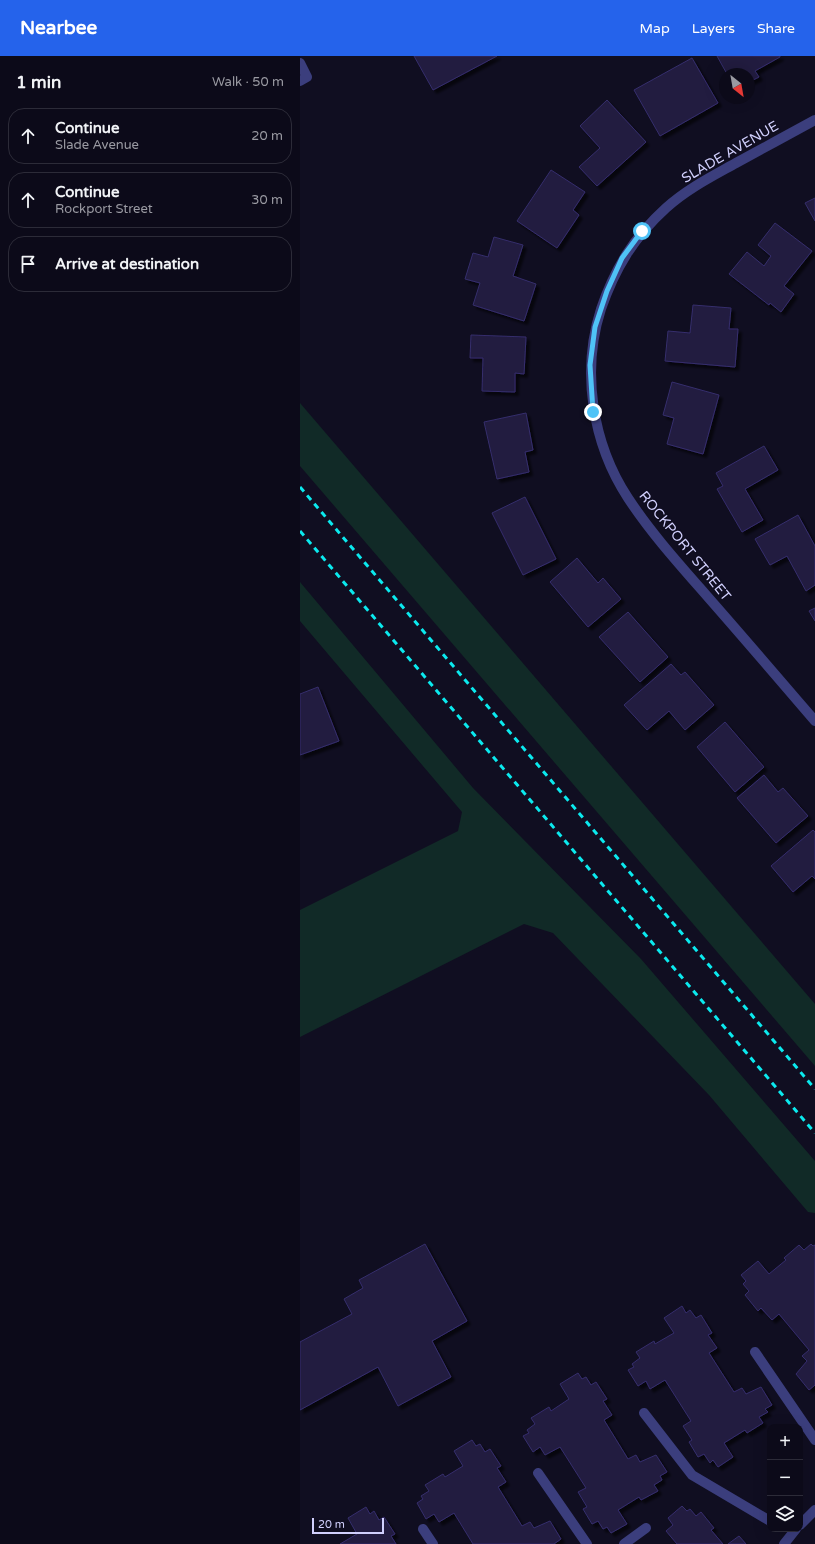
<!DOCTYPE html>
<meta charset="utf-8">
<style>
:root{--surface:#0c0a19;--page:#1a1826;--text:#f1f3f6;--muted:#9a9aa2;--line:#2c2b38;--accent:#2563eb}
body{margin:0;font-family:"Varela Round",sans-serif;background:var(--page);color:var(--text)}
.controls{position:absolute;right:12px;bottom:12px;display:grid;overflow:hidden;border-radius:8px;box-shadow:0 4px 16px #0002}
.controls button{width:36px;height:36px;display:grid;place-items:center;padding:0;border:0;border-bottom:1px solid var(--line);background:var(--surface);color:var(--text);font:20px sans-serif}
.compass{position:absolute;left:419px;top:12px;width:36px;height:36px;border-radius:50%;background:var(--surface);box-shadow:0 4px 16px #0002;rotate:149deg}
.scale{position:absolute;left:12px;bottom:10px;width:72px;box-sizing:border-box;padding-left:4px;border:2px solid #d1d0fd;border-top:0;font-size:11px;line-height:14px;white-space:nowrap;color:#d1d0fd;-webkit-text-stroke:3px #100e21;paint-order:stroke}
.stop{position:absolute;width:12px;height:12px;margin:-9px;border:3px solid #4fc3f7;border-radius:50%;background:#fff}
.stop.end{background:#4fc3f7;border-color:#fff;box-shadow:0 1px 4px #0008}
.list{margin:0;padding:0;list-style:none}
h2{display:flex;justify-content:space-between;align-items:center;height:52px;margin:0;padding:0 16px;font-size:17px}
h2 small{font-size:13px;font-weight:400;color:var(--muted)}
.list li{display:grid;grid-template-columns:26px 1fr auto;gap:12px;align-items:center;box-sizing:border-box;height:56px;margin:0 8px 8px;padding:0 8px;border:1px solid var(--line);border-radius:16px}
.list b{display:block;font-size:15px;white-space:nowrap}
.list p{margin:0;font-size:13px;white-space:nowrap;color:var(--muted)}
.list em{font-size:13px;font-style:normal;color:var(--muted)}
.icon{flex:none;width:22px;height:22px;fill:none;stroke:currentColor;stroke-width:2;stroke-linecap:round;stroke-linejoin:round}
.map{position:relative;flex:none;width:515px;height:1488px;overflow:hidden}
header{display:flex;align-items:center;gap:24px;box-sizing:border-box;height:56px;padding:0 20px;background:var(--accent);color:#fff}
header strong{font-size:19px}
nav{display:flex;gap:22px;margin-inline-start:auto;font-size:14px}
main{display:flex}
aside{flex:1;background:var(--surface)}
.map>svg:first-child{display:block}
.green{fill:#112a27}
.building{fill:#201b41;stroke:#362e6c;filter:url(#shadow)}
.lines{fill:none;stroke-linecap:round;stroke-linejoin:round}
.minor{stroke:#3b3e7d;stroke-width:10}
.rail{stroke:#0be9ee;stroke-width:3;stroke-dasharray:6 5;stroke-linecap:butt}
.route{stroke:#4fc3f7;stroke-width:5}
.labels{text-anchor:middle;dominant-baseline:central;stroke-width:3;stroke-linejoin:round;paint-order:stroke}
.street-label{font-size:14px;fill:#d1d0fd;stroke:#100e21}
</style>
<header>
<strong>Nearbee</strong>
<nav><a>Map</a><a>Layers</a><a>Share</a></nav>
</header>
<main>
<aside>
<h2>1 min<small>Walk · 50 m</small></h2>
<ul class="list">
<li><svg class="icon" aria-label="ahead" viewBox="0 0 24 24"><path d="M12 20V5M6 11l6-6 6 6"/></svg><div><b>Continue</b><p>Slade Avenue</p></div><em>20 m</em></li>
<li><svg class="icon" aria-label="ahead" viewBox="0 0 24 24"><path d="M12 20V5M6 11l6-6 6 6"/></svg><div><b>Continue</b><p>Rockport Street</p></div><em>30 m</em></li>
<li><svg class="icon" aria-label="arrive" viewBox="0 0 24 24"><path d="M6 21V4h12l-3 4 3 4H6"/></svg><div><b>Arrive at destination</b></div></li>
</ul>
</aside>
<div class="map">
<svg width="515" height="1488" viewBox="0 0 515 1488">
<defs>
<filter id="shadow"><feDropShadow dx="3.5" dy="3.5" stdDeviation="1" flood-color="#0009"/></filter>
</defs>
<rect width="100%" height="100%" fill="#100e21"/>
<g class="green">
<path d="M0,347L515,948V1010L0,410Z"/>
<path d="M0,526L173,732L341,903L515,1105V1157L508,1156L409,1039L253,877L224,868L0,981V854L158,775L162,756L0,565Z"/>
</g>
<g class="building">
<path d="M114,0H197L133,34Z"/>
<path d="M417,0H480V1L455,15L459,21L449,26V18H427Z"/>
<path d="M392,2L418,47L360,80L334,34Z"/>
<path d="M307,44L346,86L297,130L279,111L300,92L280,70Z"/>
<path d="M251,114L285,136L273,154L279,159L257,192L217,165Z"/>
<path d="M515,142V165L505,147Z"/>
<path d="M475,167L512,195L484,230L494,238L481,256L470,247L469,249L429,218L447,196L464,210L471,200L458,189Z"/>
<path d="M194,181L223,189L213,220L236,228L224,265L173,249L180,227L165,223L173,197L188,201Z"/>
<path d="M393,249L431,252L429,273H438L435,311L365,305L368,275L390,277Z"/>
<path d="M171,279L226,281L224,318L215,317V336L182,335L183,302H170Z"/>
<path d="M372,326L419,339L403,398L367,388L374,362L363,359Z"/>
<path d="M226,357L233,394L225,396L229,416L197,423L184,366Z"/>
<path d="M464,390L478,414L445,433L463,464L442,476L417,433L423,430L416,417Z"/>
<path d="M225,441L256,503L223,519L192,457Z"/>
<path d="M498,459L515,490V529L506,535L487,500L470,509L455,483Z"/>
<path d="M277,502L298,527L303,522L321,543L288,571L250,526Z"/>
<path d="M515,552V565L509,555Z"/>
<path d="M328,556L368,601L340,626L299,581Z"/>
<path d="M371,608L381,619L385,616L414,649L385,674L369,655L347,674L324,649Z"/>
<path d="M18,631L39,685L0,699V638Z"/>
<path d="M425,666L464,711L435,736L397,691Z"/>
<path d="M464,719L478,736L483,732L508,760L476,787L437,742Z"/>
<path d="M513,774L515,776V823L512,820L493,836L471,810Z"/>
<path d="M125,1188L167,1265L132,1285L151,1321L98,1350L78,1311L0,1354V1286L52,1258L44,1243L63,1232L59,1224Z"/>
<path d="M511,1188L513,1190L515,1189V1329L509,1334L496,1318L507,1305L502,1300L509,1294L479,1258L472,1264L461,1252L458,1255L445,1239L449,1235L443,1228L446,1225L441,1219L458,1205L469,1218L486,1204L484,1202L499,1189L504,1194Z"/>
<path d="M382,1250L386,1257L390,1254L396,1262L401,1259L412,1277L408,1279L417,1292L409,1297L434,1336L442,1332L446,1338L461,1331L472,1349L465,1353L468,1356L459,1361L463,1367L447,1377L445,1374L424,1387L433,1401L418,1411L413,1404L410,1407L404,1398L398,1401L389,1386L392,1384L383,1370L391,1365L365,1324L350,1333L346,1325L338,1330L328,1314L334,1311L332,1308L340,1302L336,1296L354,1285L355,1288L374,1277L364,1262Z"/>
<path d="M278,1317L282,1323L286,1321L291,1329L296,1326L307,1343L303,1345L312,1359L304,1364L328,1403L336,1399L340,1406L356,1399L367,1416L360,1420L362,1424L354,1429L358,1435L341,1444L339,1441L318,1454L327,1468L311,1477L307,1471L303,1473L298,1465L292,1468L283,1453L287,1451L278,1436L286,1432L260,1391L245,1399L240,1391L233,1396L223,1380L229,1377L227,1374L235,1368L231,1362L249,1351L251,1355L269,1343L260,1328Z"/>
<path d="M172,1384L176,1390L180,1388L185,1396L190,1393L201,1410L197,1412L206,1426L198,1431L222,1470L230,1466L234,1472L250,1465L261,1483L254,1488H173L154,1457L139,1466L134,1458L126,1463L117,1447L123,1443L121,1440L129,1435L125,1429L143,1418L145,1421L163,1410L154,1395Z"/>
<path d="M382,1450L387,1455L390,1453L396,1460L401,1456L414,1472L411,1474L423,1488H377L366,1475L373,1469L368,1462Z"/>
<path d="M66,1451L70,1458L74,1455L79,1464L84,1461L95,1478L91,1480L96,1488H40L57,1478L48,1462Z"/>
<path d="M439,1480L446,1488H428Z"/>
</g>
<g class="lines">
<g class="minor">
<path d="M0,7L7,21L0,25"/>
<path d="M515,64C489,78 462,93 436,107C411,121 387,133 366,152C334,181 315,212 301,253C281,315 292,387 328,442C351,477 379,508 407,540C443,581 479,623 515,665"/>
<path d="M455,1296L515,1384"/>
<path d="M344,1357L392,1419L470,1465"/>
<path d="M238,1417L287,1488"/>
<path d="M500,1469L515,1454"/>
<path d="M123,1473L133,1488"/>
<path d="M324,1488L346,1472"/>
<path d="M484,1488L496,1473"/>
</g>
<g class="rail">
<path d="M0,431L515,1033"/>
<path d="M0,475L515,1077"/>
</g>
</g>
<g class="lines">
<path class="route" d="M293,356L290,309L295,271L307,235L322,202L342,175"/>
</g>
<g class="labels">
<g class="street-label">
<text transform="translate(430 96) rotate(-30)">SLADE AVENUE</text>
<text transform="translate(385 490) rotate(51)">ROCKPORT STREET</text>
</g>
</g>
</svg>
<div class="controls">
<button>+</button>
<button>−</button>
<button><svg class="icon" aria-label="layers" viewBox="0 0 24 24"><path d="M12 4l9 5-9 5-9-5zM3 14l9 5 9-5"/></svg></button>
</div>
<svg class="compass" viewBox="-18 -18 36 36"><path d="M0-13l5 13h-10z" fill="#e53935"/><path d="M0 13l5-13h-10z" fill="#9a9aa2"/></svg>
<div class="scale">20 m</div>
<div class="stop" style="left:342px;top:175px"></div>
<div class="stop end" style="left:293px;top:356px"></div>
</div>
</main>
